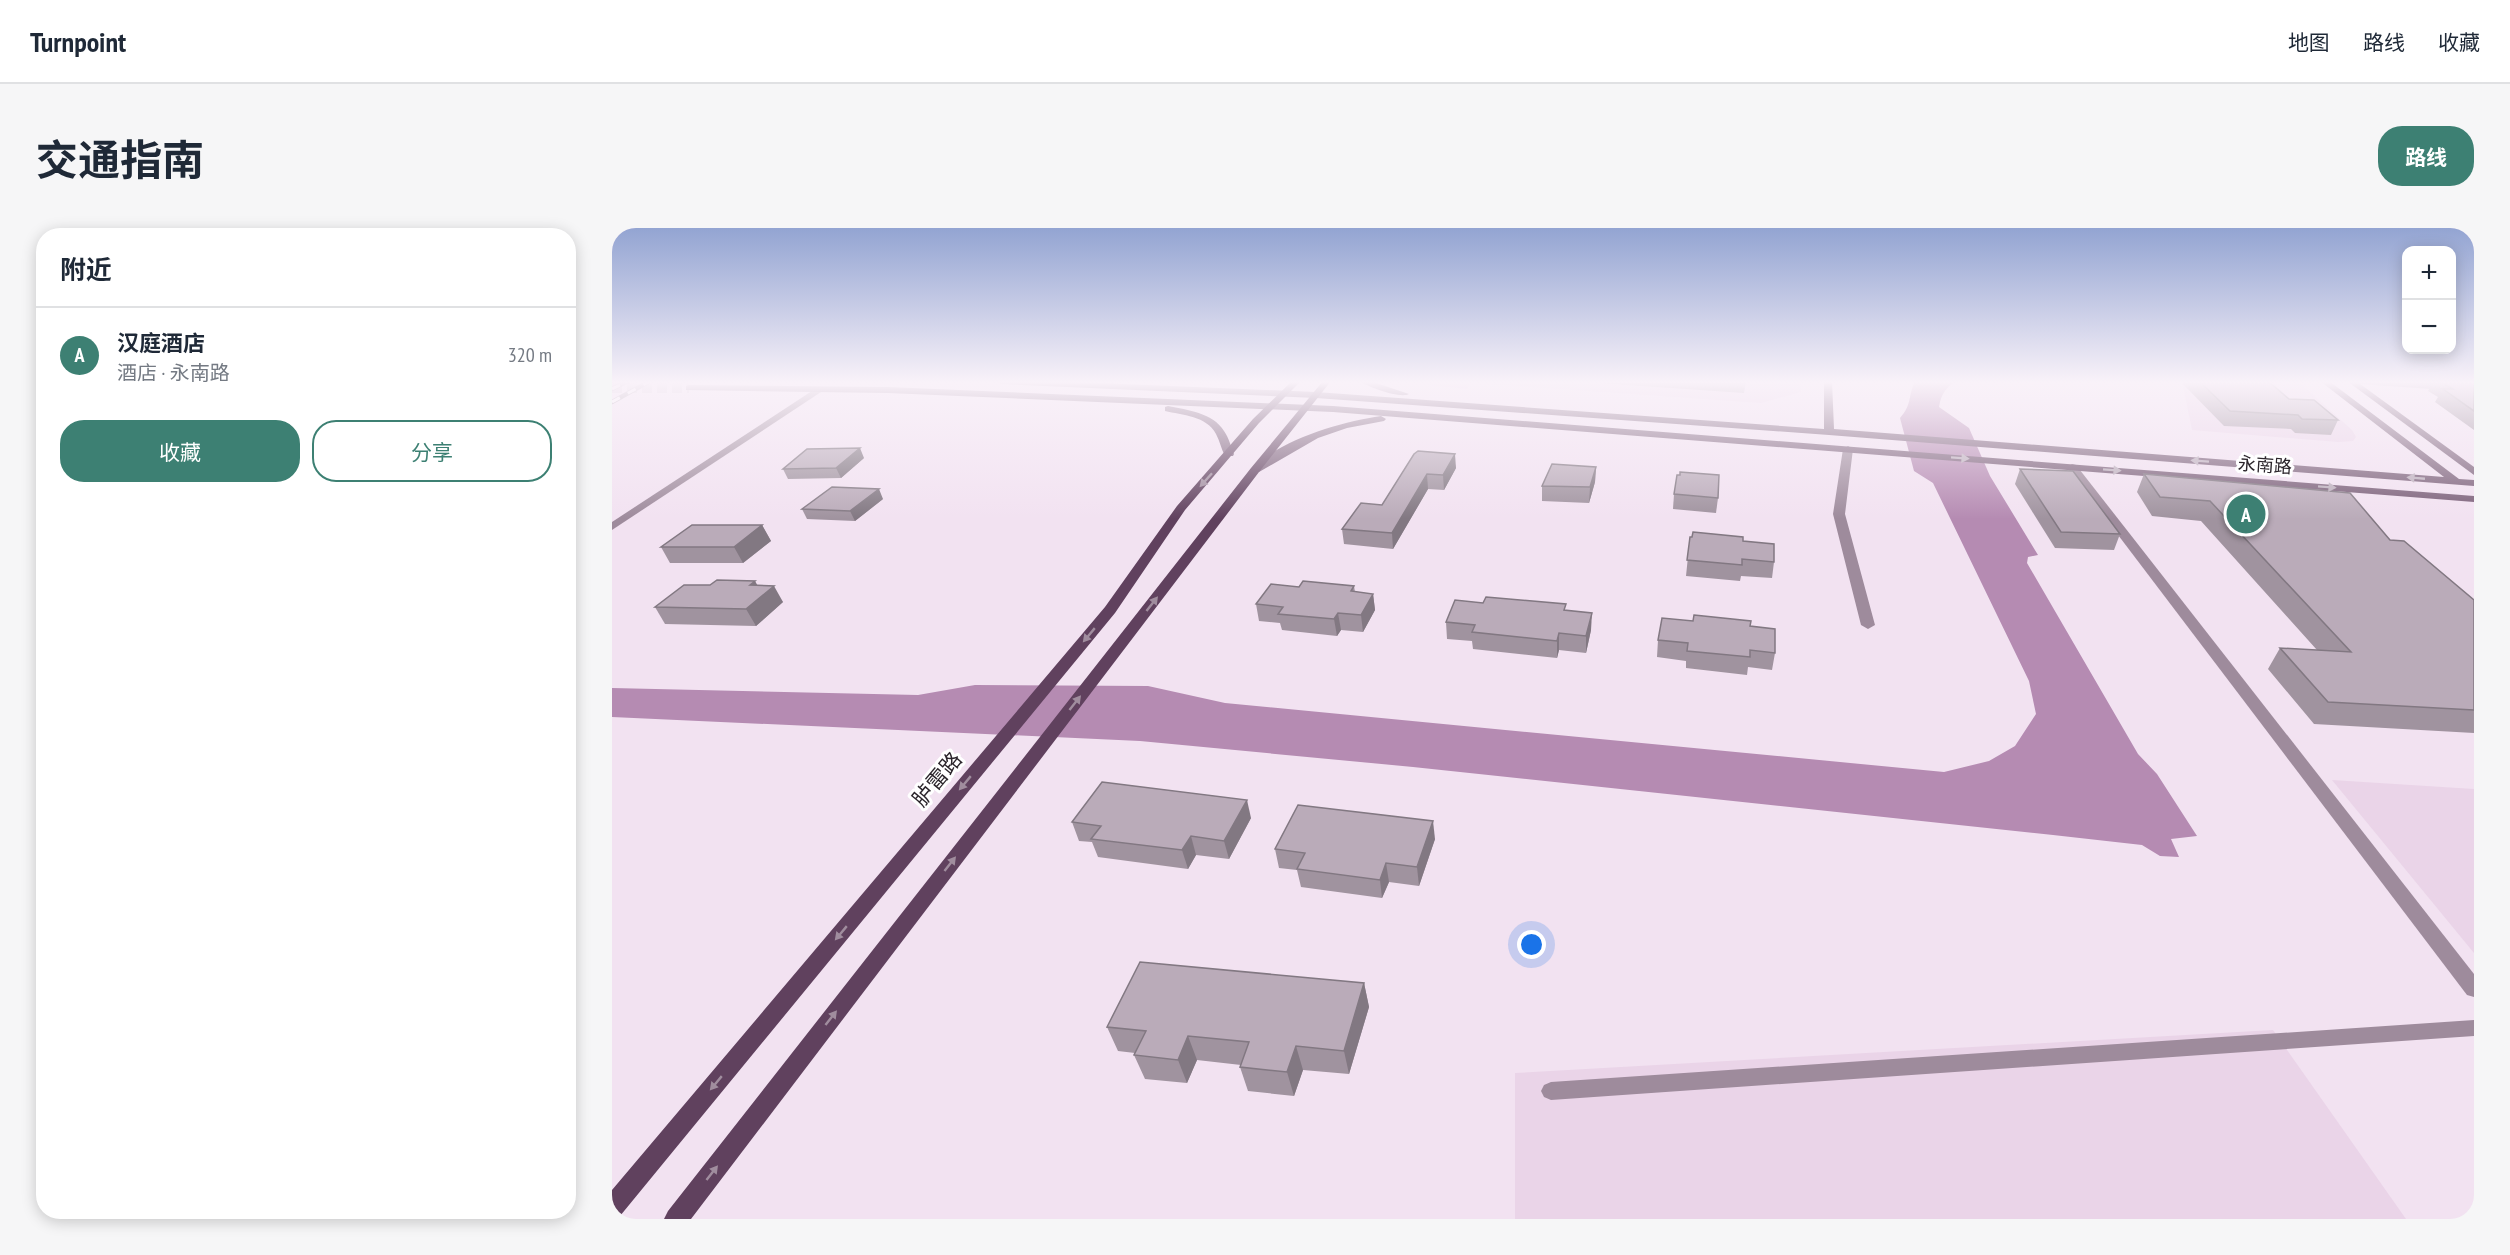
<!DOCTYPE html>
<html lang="zh">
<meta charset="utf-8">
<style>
:root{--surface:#fff;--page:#f6f6f7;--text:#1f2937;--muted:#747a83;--line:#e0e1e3;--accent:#3d8073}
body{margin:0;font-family:"PT Sans Narrow","Noto Sans SC",sans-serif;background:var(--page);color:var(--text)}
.controls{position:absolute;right:18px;top:18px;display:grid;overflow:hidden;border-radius:12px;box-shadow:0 3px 15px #0003}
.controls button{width:54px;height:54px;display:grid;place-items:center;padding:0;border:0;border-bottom:2px solid var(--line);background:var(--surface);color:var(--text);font:30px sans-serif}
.you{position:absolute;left:920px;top:717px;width:21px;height:21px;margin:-15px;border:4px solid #fff;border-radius:50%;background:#1a73e8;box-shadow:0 0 0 9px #1a73e833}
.badge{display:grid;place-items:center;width:39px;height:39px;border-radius:50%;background:var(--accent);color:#fff;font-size:20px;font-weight:700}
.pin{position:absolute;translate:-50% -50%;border:3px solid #fff;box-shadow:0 2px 6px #0006}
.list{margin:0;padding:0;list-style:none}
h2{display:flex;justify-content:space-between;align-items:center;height:78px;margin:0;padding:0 24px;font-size:26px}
h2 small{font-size:20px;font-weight:400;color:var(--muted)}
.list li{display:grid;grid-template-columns:39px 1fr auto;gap:18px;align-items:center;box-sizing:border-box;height:96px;padding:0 24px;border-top:2px solid var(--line)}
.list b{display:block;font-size:22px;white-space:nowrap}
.list p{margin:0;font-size:20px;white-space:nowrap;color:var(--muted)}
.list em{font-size:20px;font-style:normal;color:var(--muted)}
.actions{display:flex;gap:12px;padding:18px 24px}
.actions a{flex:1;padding:14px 0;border:2px solid var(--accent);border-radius:24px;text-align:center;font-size:21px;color:var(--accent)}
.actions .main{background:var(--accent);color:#fff}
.map{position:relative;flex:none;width:1862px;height:991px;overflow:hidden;border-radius:24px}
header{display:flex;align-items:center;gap:36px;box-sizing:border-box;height:84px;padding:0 30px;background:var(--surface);border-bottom:2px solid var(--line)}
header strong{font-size:28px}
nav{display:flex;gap:33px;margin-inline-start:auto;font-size:21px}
.intro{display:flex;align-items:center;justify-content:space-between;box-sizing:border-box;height:144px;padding:0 36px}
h1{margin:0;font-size:42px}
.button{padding:15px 27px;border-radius:24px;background:var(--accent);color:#fff;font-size:21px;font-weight:700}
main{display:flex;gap:36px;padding:0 36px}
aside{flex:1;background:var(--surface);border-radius:24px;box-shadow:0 3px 15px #0003}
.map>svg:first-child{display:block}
.built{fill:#ead4e8}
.green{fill:#eac4e7}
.water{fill:#b58bb2}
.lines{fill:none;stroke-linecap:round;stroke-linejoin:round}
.secondary-tunnel{stroke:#cabcc9;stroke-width:10;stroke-dasharray:10 5;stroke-linecap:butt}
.lane{fill:#9e8b9c;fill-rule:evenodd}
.street{fill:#9e8b9c;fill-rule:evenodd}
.secondary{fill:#7a5f78;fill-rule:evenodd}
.primary{fill:#60415e;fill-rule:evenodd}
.rail-casing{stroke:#8f848f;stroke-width:4.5}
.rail{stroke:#fff;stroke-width:3;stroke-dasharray:9;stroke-linecap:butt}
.wall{fill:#a0939f}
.shaded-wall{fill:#827882}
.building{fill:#baabb9;stroke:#827882;stroke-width:1.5}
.oneway{fill:#bcafbc}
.oneway2{fill:#a08d9e}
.labels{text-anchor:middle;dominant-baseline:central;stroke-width:6;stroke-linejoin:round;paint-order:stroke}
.far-street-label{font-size:18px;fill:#2b252b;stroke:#fff}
.street-label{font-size:21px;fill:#2b252b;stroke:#fff}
</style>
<header>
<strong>Turnpoint</strong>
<nav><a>地图</a><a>路线</a><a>收藏</a></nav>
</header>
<div class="intro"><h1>交通指南</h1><a class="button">路线</a></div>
<main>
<aside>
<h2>附近<small></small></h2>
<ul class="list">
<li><span class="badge">A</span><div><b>汉庭酒店</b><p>酒店 · 永南路</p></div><em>320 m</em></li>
</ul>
<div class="actions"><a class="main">收藏</a><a>分享</a></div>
</aside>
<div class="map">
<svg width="1862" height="991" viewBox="0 0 1862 991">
<rect width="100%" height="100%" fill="#f2e2f1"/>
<g class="built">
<path d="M864,153H1188L1189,164L1149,175L863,155Z"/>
<path d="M1570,153H1686L1740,202L1744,209L1741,213L1726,214L1580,202Z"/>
<path d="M1720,552L1862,561V725Z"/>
<path d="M1661,802L1794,991H903V845Z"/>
</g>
<path class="green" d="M800,153H859L855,161L818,157Z"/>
<path class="water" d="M1303,153H1345C1334,159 1329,166 1327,179L1357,200L1378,248L1426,327L1416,329L1415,335L1526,526L1545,546L1585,608L1559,611L1567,629L1548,628L1530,617L1441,607L801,539L528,513L0,489V460L306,467L363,457L536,458L613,475L1332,544L1377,533L1403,518L1424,486L1417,453L1321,255L1302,243L1288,190C1300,177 1296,168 1303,153Z"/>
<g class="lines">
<path class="secondary-tunnel" d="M0,160H77"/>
<path class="lane" d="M1862,792V808L939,872L932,869L929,863L932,857L939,854Z"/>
<g class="street">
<path d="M1744,153H1796L1862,158V164L1748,156Z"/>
<path d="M206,159L209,160V164L0,302V294Z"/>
<path d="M1236,218L1241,221L1233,286L1263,397L1256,401L1249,397L1221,286L1231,221Z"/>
<path d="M1460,236L1464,237L1862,746V769L1855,767L1456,241L1455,239Z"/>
</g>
<g class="secondary">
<path d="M385,153H440L704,164L1212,201V153H1220L1222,201L1832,249L1708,153H1717L1847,251L1862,252V258L1217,207L704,170L389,156Z"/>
<path d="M748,153H758L797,166C789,171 755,159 748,153Z"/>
<path d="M1735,153H1744L1862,239V247Z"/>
<path d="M77,157L276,159L721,178L1862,268V274L721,184L276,165L74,162V158Z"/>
<path d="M556,178C576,182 601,185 612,203C617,210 619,219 622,226L621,228H613C609,221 608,213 604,206C595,188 570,187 553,183V179Z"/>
<path d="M769,188L774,191L772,193L735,200L706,210L647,244L638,242C667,212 728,194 769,188Z"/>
</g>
<g class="primary">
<path d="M680,153H689L647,195L573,282L503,385L8,988L0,991V962L493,379L565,278L641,191Z"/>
<path d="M711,153H719L647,244L79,991H52L56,983L639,240Z"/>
</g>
<g class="rail-casing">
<g id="rail">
<path d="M0,161L16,153"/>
<path d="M0,174L38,153"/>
</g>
</g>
<use href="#rail" class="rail"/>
</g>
<g class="wall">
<path d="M986,153H1134L1132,165L986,155Z"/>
<path d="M1568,153H1656L1677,171L1726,192L1719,207L1683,205L1679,201L1612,198Z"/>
<path d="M1818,153H1862V202L1823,174L1826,169L1816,163L1822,153Z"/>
<path d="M802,226L844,240L832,262L816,261L781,321L732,316L730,301L770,277Z"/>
<path d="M252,230L229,250L176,251L171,241Z"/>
<path d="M984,239L983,254L977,275L930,273V258Z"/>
<path d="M1408,241L1508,306L1502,322L1443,320L1403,256Z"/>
<path d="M1532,246L1778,312L1862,372V505L1702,496L1656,441L1668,420L1705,422L1589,293L1540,288L1525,264Z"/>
<path d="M1062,266L1106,270L1104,285L1061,281Z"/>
<path d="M271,271L243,293L195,291L190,281Z"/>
<path d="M150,297L159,313L131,335H58L49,319Z"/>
<path d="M1078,309L1131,313L1162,334L1160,350L1129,348L1128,353L1074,348Z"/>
<path d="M146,358L171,374L144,398L53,396L43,379Z"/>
<path d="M742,358L743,364L761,366L763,382L751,404L729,402L725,408L670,402L668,395L647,393L644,376L687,359Z"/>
<path d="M953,383L979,402L974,425L947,422L945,430L861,421L860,413L835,411L834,394Z"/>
<path d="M1138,398L1163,425L1160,442L1136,439L1135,447L1074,440V433L1045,429L1046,412Z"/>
<path d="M639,590L617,631L584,627L576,641L486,629L480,614L467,613L460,594Z"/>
<path d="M823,611L807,658L777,654L770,670L689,659L685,642L667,640L663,621Z"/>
<path d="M752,755L757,779L737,846L691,842L682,868L636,863L628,839L629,837L585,832L575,855L533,851L522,827L523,825L506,823L495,799Z"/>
</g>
<g class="shaded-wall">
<path d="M248,220L252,230L229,250L224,240Z"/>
<path d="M843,226L844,240L832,262L831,247Z"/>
<path d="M984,239L983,254L977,275L978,259Z"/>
<path d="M815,246L816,261L781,321L780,305Z"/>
<path d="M267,261L271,271L243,293L238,283Z"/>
<path d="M150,297L159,313L131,335L122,319Z"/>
<path d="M143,353L151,367L162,358L171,374L144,398L134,381L138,357Z"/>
<path d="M761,366L763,382L751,404L749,387Z"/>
<path d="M726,385L729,402L725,408L722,391Z"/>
<path d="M980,385L979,402L974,425V408Z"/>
<path d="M947,405V422L945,430V413Z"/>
<path d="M635,572L639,590L617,631L612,613Z"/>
<path d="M821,593L823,611L807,658L805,639Z"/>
<path d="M579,608L584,627L576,641L570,622Z"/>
<path d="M774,635L777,654L770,670L768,652Z"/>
<path d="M752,755L757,779L737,846L732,823Z"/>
<path d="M576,808L585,832L575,855L566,832Z"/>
<path d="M684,818L691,842L682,868L675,844Z"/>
</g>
<g class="building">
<path d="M1587,153H1656L1677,171L1702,172L1726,192L1690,191L1686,187L1618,183Z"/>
<path d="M1827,153H1862V183L1831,161H1841Z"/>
<path d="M248,220L224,240L171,241L195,221Z"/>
<path d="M806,223L843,226L831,247L815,246L780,305L730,301L749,275L770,277L802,226Z"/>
<path d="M940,236L984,239L978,259L930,258Z"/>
<path d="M1408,241L1461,243L1508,306L1449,304Z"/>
<path d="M1068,244L1107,247L1106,270L1062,266L1065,247H1068Z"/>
<path d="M1532,246L1738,265L1778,312L1792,313L1862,372V482L1716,474L1668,420L1739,424L1598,273L1548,269Z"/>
<path d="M220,259L267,261L238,283L190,281Z"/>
<path d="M80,297H150L122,319H49Z"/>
<path d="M1081,304L1131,309V313L1162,316V334L1130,331V337L1075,332L1078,309H1080Z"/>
<path d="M105,352L143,353L138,357L162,358L134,381L43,379L72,357H98Z"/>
<path d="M691,353L742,358L739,363L761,366L749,387L726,385L722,391L666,386L671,379L644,376L659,356L687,359Z"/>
<path d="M874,369L954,376L952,382L980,385L974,408L947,405L945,413L860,404L863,397L834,394L843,372L871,375Z"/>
<path d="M1082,387L1139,393L1138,398L1163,401V425L1138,422V429L1075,423L1076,415L1046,412L1050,390L1081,393Z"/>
<path d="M490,554L635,572L612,613L579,608L570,622L479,611L489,598L460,594Z"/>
<path d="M686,577L821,593L805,639L774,635L768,652L685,641L693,625L663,621Z"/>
<path d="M528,734L752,755L732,823L684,818L675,844L628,839L637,814L576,808L566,832L522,827L534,803L495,799Z"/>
</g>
<defs><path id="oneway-solid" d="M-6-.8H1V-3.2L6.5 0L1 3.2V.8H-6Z" transform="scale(1.5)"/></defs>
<g class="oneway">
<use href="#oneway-solid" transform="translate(1348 230) rotate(4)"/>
<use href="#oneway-solid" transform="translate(1588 233) rotate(-176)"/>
<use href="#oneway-solid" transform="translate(1500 242) rotate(4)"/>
<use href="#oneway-solid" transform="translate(1804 250) rotate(-175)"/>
<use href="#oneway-solid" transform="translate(1715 259) rotate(4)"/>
</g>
<g class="oneway2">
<use href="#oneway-solid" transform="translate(594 252) rotate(132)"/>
<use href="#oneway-solid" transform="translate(540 376) rotate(-52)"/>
<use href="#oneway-solid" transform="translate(477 407) rotate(130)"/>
<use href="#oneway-solid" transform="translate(463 475) rotate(-52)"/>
<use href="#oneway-solid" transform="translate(353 555) rotate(130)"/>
<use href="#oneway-solid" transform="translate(338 636) rotate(-52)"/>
<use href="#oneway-solid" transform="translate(229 705) rotate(130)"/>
<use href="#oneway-solid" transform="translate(219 790) rotate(-52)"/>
<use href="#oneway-solid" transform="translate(104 855) rotate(130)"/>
<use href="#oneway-solid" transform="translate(100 945) rotate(-52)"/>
</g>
<linearGradient id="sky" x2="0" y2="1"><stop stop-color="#93a4d2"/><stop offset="0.53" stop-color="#f9f2f9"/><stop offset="1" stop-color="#f9f2f9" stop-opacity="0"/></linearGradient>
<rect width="1862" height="291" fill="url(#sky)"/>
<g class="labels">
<g class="far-street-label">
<text transform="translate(1653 237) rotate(4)">永南路</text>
</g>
<g class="street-label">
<text transform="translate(325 551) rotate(-50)">胪雷路</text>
</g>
</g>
</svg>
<div class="controls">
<button>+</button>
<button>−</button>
</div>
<div class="you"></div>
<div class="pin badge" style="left:1634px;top:286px">A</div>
</div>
</main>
